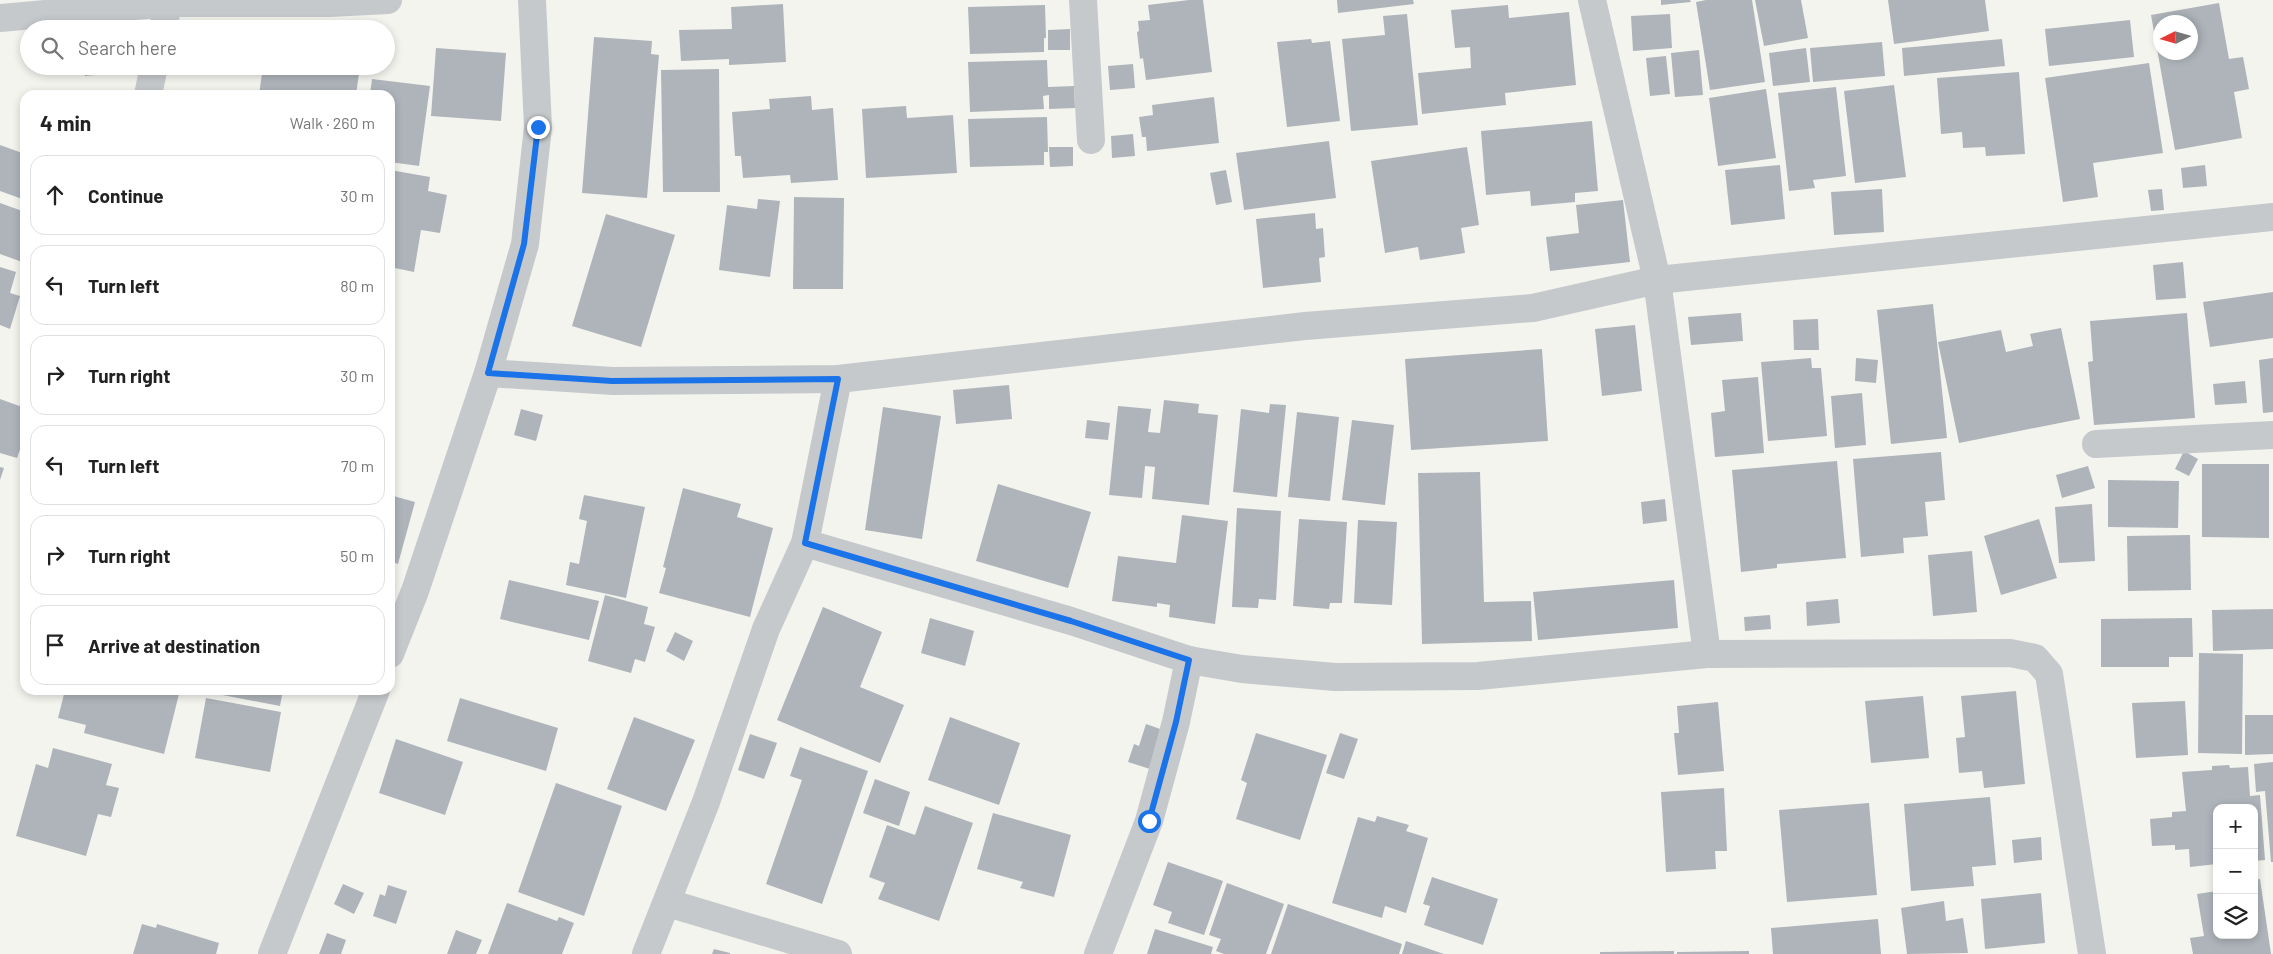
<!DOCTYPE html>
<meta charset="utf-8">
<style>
:root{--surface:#fff;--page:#f2f2f2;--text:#222;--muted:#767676;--line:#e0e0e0}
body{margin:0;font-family:Barlow,sans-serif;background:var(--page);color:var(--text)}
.controls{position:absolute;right:15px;bottom:15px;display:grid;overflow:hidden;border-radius:10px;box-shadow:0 2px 8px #0003}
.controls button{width:45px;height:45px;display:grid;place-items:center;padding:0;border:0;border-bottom:1px solid var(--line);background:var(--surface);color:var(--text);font:25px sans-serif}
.compass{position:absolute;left:2153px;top:15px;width:45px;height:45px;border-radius:50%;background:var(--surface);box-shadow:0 2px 8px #0003;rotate:265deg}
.stop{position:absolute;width:15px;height:15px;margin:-11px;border:4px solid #1a73e8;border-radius:50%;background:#fff}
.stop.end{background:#1a73e8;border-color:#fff;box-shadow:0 1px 5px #0008}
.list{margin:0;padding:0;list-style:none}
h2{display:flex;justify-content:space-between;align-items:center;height:65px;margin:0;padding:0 20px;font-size:21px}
h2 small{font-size:16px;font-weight:400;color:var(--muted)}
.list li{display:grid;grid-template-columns:32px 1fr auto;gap:15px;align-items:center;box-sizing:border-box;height:80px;margin:0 10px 10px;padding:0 10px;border:1px solid var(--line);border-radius:15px}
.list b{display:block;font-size:19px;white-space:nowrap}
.list em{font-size:16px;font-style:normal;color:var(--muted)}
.icon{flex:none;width:28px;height:28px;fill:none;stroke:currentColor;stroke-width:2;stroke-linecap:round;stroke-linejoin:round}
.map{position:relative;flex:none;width:2273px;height:954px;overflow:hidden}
.search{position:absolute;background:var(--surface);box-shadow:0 2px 8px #0003;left:20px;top:20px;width:375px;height:55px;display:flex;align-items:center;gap:12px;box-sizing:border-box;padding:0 18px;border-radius:28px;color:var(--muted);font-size:19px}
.panel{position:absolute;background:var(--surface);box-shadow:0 2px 8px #0003;left:20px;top:90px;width:375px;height:605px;border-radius:15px}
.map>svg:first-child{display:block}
.building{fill:#aeb4ba;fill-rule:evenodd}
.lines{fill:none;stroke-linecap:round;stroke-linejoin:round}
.minor{stroke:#c6c9cc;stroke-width:28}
.route{stroke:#1a73e8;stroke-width:6}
</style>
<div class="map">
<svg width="2273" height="954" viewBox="0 0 2273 954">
<rect width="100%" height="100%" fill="#f4f4ef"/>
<g class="building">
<path d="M1189,0H1203L1212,72L1146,80L1143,58L1140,59L1137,32L1139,31L1138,21L1150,20L1148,5Z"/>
<path d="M1337,0H1413L1414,4L1338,13Z"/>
<path d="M1661,0H1690L1691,2L1661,5Z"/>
<path d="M1706,0H1752L1765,82L1710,90L1696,2Z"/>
<path d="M1755,0H1801L1808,38L1764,46Z"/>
<path d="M1888,0H1985L1989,31L1894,44Z"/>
<path d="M2219,3L2229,59L2243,57L2249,89L2234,92L2242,138L2175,150L2151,15ZM2160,22H2190V52H2160Z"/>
<path d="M783,4L786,62L729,65V59L681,61L679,30L732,29L731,7Z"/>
<path d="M1045,5L1046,38H1044V52L970,54L968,7Z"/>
<path d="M1508,5L1509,18L1569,12L1576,85L1505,93L1506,105L1422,114L1418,73L1471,68L1470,47L1455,48L1451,10Z"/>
<path d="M1407,14L1418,125L1351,131L1342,39L1385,35L1383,16Z"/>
<path d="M1670,14L1672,48L1633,51L1631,16Z"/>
<path d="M2130,20L2134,57L2049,66L2045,29Z"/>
<path d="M1070,29V50H1048V30Z"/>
<path d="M594,37L652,41L651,54L659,55L647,198L582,193Z"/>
<path d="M1311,39L1312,43L1330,41L1340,121L1287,127L1277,42Z"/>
<path d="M2002,39L2005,66L1904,76L1902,48Z"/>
<path d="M1882,42L1885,76L1813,82L1810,48Z"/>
<path d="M436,48L506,53L501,121L431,116Z"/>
<path d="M1806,48L1810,82L1773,86L1769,53Z"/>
<path d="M1699,50L1703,95L1675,97L1671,53Z"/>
<path d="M1666,56L1670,94L1650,96L1646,58Z"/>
<path d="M1047,60L1048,87L1074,86L1075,108L1049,109V95L1043,96L1044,109L970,112L968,62Z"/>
<path d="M2149,63L2163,153L2093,163L2098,197L2063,202L2045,78Z"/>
<path d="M1133,64L1135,88L1110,90L1108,66Z"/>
<path d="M85,66H122V72L85,76Z"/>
<path d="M263,66H360L356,95H259Z"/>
<path d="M719,69L720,192H663L661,70Z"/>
<path d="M2019,72L2025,154L1986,156L1985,147L1963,148L1962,132L1941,134L1937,78Z"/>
<path d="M372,79L430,86L419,166L390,162V95H370Z"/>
<path d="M1894,85L1906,177L1855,183L1844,91Z"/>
<path d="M1836,87L1846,176L1813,180L1815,188L1789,191L1778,93Z"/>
<path d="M1766,89L1776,158L1718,166L1709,98Z"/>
<path d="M811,96L812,110L833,108L838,180L791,183L790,175L743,178L741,156H735L732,112L770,109L769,99Z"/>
<path d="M1214,97L1219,143L1147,151L1146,137H1142L1139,117L1153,115L1152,105Z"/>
<path d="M906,106L907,118L953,115L957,173L866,178L862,109Z"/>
<path d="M1047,117L1048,152H1044V165L970,167L968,119Z"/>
<path d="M1592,121L1598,191L1575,193V202L1531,206L1530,191L1486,195L1481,131Z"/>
<path d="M1133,134L1135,156L1112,158L1111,136Z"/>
<path d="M1329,141L1336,198L1244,210L1236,153Z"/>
<path d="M0,145L25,154V200L0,191Z"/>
<path d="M1049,147H1073V166L1050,167Z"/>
<path d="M1467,147L1479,225L1461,228L1465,253L1420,260L1418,247L1385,253L1371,161Z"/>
<path d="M1780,165L1785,219L1731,225L1725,170Z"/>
<path d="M2205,165L2207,186L2183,188L2181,168Z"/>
<path d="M390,170L430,177L428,191L447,195L440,233L421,230L414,272L390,267Z"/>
<path d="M1226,170L1232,202L1216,205L1210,173Z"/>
<path d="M1882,189L1884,232L1834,235L1831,192Z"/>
<path d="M2162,189L2164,210L2151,211L2148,190Z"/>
<path d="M794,197L844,198L843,289H793Z"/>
<path d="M758,199L780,201L770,277L719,270L727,205L757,209Z"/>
<path d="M1623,200L1630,262L1550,271L1546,237L1579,233L1576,205Z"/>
<path d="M0,203L25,212V263L0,254Z"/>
<path d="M1315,213L1316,229L1323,228L1325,257L1319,258L1321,282L1263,288L1256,219Z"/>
<path d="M606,214L675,235L641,347L572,326Z"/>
<path d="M2183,262L2186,298L2156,300L2153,265Z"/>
<path d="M0,267L16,272L10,293L20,296L10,329L0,325Z"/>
<path d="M390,290H395L391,324H390Z"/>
<path d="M2273,292V338L2210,347L2203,302Z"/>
<path d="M1933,304L1947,438L1891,444L1877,310Z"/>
<path d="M1741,313L1743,341L1691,345L1688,317Z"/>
<path d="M2187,313L2195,418L2094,425L2088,362L2093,361L2090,321Z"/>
<path d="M1818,319L1819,350H1794L1793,320Z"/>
<path d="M1635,325L1642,391L1602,396L1595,329Z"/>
<path d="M2061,328L2080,419L1959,443L1938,342L2001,330L2006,352L2033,346L2030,334Z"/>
<path d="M1542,349L1548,441L1411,450L1405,359Z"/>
<path d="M1811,358L1812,368H1821L1827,436L1768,441L1761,362Z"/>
<path d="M1856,358L1878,360L1876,383L1855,381Z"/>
<path d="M2273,358V412L2263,413L2259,360Z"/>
<path d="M1758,377L1764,453L1715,457L1711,413L1725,411L1722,380Z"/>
<path d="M2245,381L2247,403L2215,405L2213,384Z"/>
<path d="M1009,385L1012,419L956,424L953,390Z"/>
<path d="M1862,393L1866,445L1835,448L1831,396Z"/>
<path d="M0,399L25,408V435L17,458L0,453Z"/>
<path d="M1164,400L1199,404L1198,413L1218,415L1209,505L1152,499L1155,467L1145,466L1142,498L1109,495L1118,406L1151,409L1148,432L1160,433Z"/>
<path d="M1270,404L1286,405L1277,497L1233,492L1241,409L1269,413Z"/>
<path d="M883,407L941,416L922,539L865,530Z"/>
<path d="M521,409L543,415L536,441L514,435Z"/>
<path d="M1297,412L1339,417L1330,501L1288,497Z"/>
<path d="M1087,420L1110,423L1108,440L1085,438Z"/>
<path d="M1352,420L1394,425L1385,505L1342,500Z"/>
<path d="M2184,451L2198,459L2189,476L2175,469Z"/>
<path d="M1941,452L1945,500L1925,502L1928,536L1903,538L1904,553L1861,557L1853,459Z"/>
<path d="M1837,461L1846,558L1777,564V568L1741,572L1732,470Z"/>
<path d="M2202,464H2269V538L2202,537Z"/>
<path d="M2088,466L2095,488L2062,498L2056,475Z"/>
<path d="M0,467L4,468L0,480Z"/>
<path d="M1480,472L1484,602L1531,601L1532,641L1422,644L1418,473Z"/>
<path d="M2108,480L2179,481L2178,528L2108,527Z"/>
<path d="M998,484L1091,512L1068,588L976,561Z"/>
<path d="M683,488L741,504L737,517L773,528L750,617L659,593L666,568L663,567Z"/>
<path d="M390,495L415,502L398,564L390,561Z"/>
<path d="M584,495L645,507L626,598L566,585L570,562L579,564L587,521L579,519Z"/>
<path d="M1665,499L1667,521L1643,524L1641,502Z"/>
<path d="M2092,504L2095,561L2059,563L2055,507Z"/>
<path d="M1237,508L1281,511L1276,600L1259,599L1258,608L1232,607Z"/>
<path d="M1182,515L1228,521L1215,624L1169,617L1170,605L1157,603V607L1112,601L1118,556L1176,563Z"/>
<path d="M1299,519L1347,522L1342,603H1330L1329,609L1293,606Z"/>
<path d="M2039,519L2057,578L2001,595L1984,536Z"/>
<path d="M1358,520L1397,522L1392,605L1354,603Z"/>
<path d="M2190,535L2191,590L2128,591L2127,536Z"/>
<path d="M1972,551L1977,612L1933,616L1928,555Z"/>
<path d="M509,580L599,601L589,640L500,619Z"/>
<path d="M1674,580L1678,628L1538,640L1533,592Z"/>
<path d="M605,595L648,607L644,624L655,627L645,662L635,659L631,673L588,661Z"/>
<path d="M1838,599L1840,623L1807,626L1806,602Z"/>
<path d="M823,607L882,632L860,687L904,705L880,763L777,720Z"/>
<path d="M2273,609V649L2213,651L2212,610Z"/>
<path d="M1770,615L1771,629L1745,631L1744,617Z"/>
<path d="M930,618L974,631L965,666L921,653Z"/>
<path d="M2192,618L2193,657H2169V667H2101V619Z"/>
<path d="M675,632L693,641L684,661L666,651Z"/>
<path d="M2199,653L2243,654L2242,754L2198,753Z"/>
<path d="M65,690H180L164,754L84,733L86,725L58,718Z"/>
<path d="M208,690H283L280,706L207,692Z"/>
<path d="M2016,691L2025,784L1984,788L1982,771L1959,773L1956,738L1965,737L1961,696Z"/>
<path d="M1923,696L1929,758L1871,763L1865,701Z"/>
<path d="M206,698L281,712L270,772L195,758Z"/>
<path d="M460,698L558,728L546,771L447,741Z"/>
<path d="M2185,701L2188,755L2136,758L2132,703Z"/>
<path d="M1718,702L1724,771L1678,775L1674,733H1679L1677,706Z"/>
<path d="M2245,715H2273V754L2245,755Z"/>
<path d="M634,717L695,740L666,811L607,789Z"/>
<path d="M950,717L1020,743L999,805L928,780Z"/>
<path d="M1146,724L1163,730L1150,769L1128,762L1134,744L1139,746Z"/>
<path d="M1256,733L1327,755L1300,840L1236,819L1247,783L1241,780Z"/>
<path d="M1340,733L1358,739L1344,779L1326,773Z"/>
<path d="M750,734L777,743L764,779L738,770Z"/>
<path d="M396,739L463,762L445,815L379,793Z"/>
<path d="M800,747L868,771L822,904L766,884L802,780L790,776Z"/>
<path d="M53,748L112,764L106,785L119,788L111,817L98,814L86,856L16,836L36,764L48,768Z"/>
<path d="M2273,762V862H2271L2265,791L2256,792L2254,764Z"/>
<path d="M2229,765L2230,768L2248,767L2250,796L2260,795L2265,860L2254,861V808H2217V864L2190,867L2189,849L2175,850V845L2152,846L2150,819L2172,817V812L2186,811L2182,772L2212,770V766Z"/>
<path d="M875,779L910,792L899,826L863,813Z"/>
<path d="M556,783L622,806L584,916L518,892Z"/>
<path d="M1724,788L1727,851H1715L1716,869L1666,872L1661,792Z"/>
<path d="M1990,797L1996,865L1972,867L1974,886L1911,891L1904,804Z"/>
<path d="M1869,803L1877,895L1787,902L1779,810Z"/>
<path d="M925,806L973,823L939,921L878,899L885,883L869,877L887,825L915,835Z"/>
<path d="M993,813L1071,835L1054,897L1020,888L1023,882L977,869Z"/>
<path d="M1377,816L1409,825L1406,831L1428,838L1406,913L1385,906L1382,918L1332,903L1358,817L1375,822Z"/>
<path d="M2041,837L2042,860L2014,863L2012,840Z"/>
<path d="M1168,862L1223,881L1204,935L1168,923L1172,912L1153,905Z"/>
<path d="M1432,877L1498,899L1483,945L1424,925L1430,906L1423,904Z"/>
<path d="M2260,879L2271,954H2193L2190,938L2204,936L2197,894L2217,891V935H2254V880Z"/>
<path d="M1227,883L1284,904L1266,954H1224L1216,951L1221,939L1209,935Z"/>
<path d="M343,884L364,893L354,914L334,904Z"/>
<path d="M388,885L407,891L396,924L373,916L380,894L385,896Z"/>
<path d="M2041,893L2045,943L1985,949L1981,899Z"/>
<path d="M1944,901L1946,921L1963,918L1968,953L1907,954L1901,908Z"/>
<path d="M507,903L557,921L559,917L574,923L562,954H488Z"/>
<path d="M1288,904L1402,944L1399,954H1271Z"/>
<path d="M1878,919L1881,954H1773L1771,928Z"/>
<path d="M142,924L156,928L157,924L219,943L216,954H133Z"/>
<path d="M1155,929L1213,947L1211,954H1147Z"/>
<path d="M456,930L482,940L476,954H447Z"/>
<path d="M327,933L346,940L341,954H319Z"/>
<path d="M1406,941L1444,954H1402Z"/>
<path d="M714,949L730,953V954H712Z"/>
<path d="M1674,951V954H1600V952Z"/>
<path d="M1749,951V954H1677V952Z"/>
</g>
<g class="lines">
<g class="minor">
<path d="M1083,0L1091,140"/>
<path d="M1592,0L1657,280L1707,654"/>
<path d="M0,18L168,3H330L388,0"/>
<path d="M163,29L168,3"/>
<path d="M148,95L154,66"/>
<path d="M488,373L613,381L838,379L1305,326L1533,308L1657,280L2273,217"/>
<path d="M2096,444L2273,435"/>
<path d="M805,543L1071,621L1189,660L1242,669L1335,677L1478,676L1707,654L2010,653L2035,658L2049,674L2092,954"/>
<path d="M390,654L415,591L488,373L525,244L538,127L532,0"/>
<path d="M668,903L838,954"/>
<path d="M272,954L376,690"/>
<path d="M646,954L706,802L766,629L805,543L838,379"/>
<path d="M1098,954L1149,821L1176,722L1189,660"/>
</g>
</g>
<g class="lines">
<path class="route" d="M538,127L524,244L488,373L612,381L838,379L805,543L1071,621L1189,660L1176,722L1149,821"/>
</g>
</svg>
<div class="controls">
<button>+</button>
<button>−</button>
<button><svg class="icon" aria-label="layers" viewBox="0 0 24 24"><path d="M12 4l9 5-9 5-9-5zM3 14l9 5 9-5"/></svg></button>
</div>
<svg class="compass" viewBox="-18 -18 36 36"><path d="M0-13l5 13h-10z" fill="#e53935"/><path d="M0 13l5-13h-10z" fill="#767676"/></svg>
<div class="stop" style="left:1149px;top:821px"></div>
<div class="stop end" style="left:538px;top:127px"></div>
<div class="search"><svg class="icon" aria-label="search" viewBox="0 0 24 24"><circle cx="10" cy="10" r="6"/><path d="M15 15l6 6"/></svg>Search here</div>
<section class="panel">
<h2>4 min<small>Walk · 260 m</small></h2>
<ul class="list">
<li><svg class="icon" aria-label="ahead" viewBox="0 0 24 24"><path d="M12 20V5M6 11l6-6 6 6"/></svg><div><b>Continue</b></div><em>30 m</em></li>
<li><svg class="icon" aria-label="left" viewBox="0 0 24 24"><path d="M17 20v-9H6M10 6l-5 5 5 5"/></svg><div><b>Turn left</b></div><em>80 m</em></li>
<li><svg class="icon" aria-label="right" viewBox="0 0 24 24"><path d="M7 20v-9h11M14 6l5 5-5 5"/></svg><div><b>Turn right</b></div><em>30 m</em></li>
<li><svg class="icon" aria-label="left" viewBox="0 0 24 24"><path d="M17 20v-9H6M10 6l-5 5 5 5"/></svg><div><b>Turn left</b></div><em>70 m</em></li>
<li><svg class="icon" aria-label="right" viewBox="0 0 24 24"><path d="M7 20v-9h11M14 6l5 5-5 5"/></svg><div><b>Turn right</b></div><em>50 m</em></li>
<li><svg class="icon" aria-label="arrive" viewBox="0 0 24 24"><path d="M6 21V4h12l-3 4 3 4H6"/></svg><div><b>Arrive at destination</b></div></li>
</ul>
</section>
</div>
